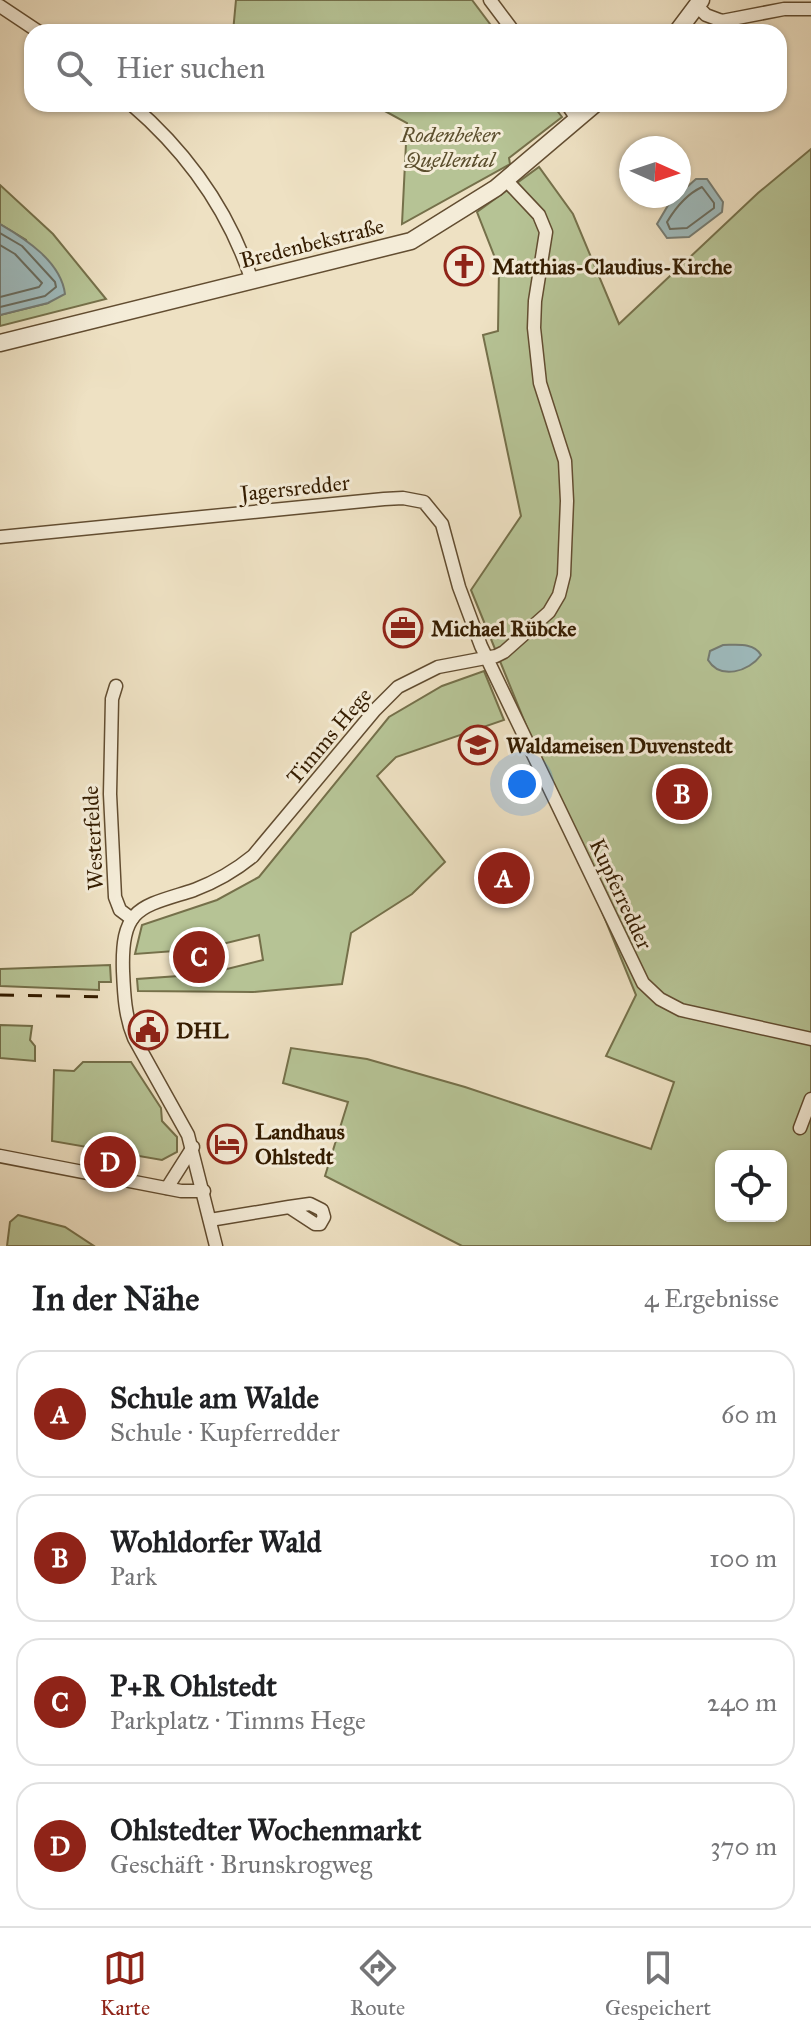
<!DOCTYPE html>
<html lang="de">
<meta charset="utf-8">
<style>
:root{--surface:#fff;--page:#f6f6f6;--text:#202124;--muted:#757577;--line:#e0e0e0;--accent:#8f2418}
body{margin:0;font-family:"IM FELL Great Primer",serif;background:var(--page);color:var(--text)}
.controls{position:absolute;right:24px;bottom:24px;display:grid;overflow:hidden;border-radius:16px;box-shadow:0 2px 6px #0004}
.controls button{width:72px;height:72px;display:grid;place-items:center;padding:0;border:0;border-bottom:2px solid var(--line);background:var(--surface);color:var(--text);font:40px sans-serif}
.compass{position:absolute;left:619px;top:136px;width:72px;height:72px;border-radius:50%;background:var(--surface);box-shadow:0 2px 6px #0004;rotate:93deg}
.you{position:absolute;left:522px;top:784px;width:28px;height:28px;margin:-20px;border:6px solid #fff;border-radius:50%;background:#1a73e8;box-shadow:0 0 0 12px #1a73e833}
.badge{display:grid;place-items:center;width:52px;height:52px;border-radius:50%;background:var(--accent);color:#fff;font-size:26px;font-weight:700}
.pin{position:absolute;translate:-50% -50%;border:4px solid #fff;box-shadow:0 2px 8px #0006}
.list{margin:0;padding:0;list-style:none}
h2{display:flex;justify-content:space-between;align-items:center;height:104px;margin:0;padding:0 32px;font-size:34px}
h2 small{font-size:26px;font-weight:400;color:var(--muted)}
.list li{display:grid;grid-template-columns:52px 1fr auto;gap:24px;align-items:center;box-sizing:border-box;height:128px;margin:0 16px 16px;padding:0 16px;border:2px solid var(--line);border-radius:24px}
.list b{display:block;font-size:30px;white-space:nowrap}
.list p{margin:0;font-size:26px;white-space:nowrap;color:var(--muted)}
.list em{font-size:26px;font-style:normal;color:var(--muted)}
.icon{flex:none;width:44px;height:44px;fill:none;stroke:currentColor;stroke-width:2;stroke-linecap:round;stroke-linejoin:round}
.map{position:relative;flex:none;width:811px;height:1246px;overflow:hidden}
.search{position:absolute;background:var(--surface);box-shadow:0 2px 6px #0004;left:24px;right:24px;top:24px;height:88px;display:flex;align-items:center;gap:20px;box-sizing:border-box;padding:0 28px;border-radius:24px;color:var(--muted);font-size:30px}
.sheet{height:680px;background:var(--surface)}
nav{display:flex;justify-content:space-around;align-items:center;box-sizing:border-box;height:112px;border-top:2px solid var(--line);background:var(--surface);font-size:22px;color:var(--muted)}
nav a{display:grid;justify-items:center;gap:4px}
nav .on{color:var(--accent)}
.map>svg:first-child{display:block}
.green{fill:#b6c395;stroke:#75704a;stroke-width:2;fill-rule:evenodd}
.water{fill:#9ebbbe;stroke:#747b72;stroke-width:2}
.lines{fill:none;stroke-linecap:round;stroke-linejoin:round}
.shore{stroke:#696c5f;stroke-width:2}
.minor-casing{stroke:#624d31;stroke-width:15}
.tertiary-casing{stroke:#624d31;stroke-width:19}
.minor{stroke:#f4ecd8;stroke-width:12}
.tertiary{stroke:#f4ecd8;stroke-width:16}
.rail{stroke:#341c00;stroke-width:3;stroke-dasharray:14 14;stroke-linecap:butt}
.labels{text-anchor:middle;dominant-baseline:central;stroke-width:6;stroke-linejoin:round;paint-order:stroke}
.park-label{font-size:22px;font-style:italic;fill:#5b4e2d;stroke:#f4ecd8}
.street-label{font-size:22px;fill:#341c00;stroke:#f4ecd8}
.poi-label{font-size:22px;font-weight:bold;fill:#341c00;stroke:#f4ecd8;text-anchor:start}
</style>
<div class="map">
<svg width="811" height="1246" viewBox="0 0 811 1246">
<rect width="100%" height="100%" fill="#eee1c3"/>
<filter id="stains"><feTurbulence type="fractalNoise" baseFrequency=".0025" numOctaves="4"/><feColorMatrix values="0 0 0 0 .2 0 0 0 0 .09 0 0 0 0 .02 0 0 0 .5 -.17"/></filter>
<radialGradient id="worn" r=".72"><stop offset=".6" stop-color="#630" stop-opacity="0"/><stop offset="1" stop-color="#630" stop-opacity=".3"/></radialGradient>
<g class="green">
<path d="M236,0H472L496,32H233Z"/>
<path d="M372,104H552L562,117L509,158L510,164L402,224L407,123Z"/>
<path d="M811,149V1246H462L325,1176L348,1102L283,1083L291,1048L367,1059L465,1087L651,1149L674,1082L606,1056L636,995L471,590L521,516L483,335L498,331L499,268L477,212L539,167L573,214L619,324L758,193ZM721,1156H781V1216H721Z"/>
<path d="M0,185L53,234L106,299L0,326V315L48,303L26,240L0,224Z"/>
<path d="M484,671L504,720L396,757L377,776L445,862L412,894L351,933L342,984L253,992L138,991L137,979L207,974L263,960L259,935L202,949L135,954L142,925L217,900L259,877L389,717L442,686Z"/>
<path d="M110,965L111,982H99V990L0,986V969Z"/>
<path d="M0,1025L32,1026L30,1040L35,1046V1061L0,1058Z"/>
<path d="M83,1062H131L161,1108L162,1121L177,1137V1152L162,1160L52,1141L54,1070L74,1071Z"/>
<path d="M18,1215L65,1227L94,1246H7L10,1222Z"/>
</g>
<g class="water">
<path d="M696,179H707L723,202L722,212L689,237L667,238L657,224L670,202Z"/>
<path d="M0,224C26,239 61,262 65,294L48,303L0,315Z"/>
<path d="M723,645C736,645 754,642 761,655C749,672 720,680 708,660L710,651Z"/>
</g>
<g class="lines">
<g class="shore">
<path d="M702,187L714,203V208L687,228L670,229L667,222C676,207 687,194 702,187Z"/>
<path d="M0,233L22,246L55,282L56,287L45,296L0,307"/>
<path d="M0,245L15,254L42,283L39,287L0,297"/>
</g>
<g class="minor-casing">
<g id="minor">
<path d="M490,0L514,32"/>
<path d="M0,6L39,32"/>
<path d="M697,6L706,15L722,21L784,9H811"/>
<path d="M131,104C187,152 229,211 252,281"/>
<path d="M567,104L577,119"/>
<path d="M0,537L384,499L403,498L424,502L442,524L459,587L481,646L643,983L660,999L681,1010L811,1039"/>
<path d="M116,686L112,699L110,794L115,897L120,910L132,919"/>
<path d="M800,1128L811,1099"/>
<path d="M0,1156L181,1191H204"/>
<path d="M167,1188L193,1147"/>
<path d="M210,1220L289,1207L315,1224H320L324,1217L322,1210L310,1204L289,1207"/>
<path d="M216,1246L188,1135L134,1038C125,1017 124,994 123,971C121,906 141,907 194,890C215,882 236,870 253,856L375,710L398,687L438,667L496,656L504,652L549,612L559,595L564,575L567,501L565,461L540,383L534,328L535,301L546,232L539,215L506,180"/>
</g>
</g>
<g class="tertiary-casing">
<g id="tertiary">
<path d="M677,32L701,0"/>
<path d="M0,343L411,241L496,188L595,104"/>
</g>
</g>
<use href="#minor" class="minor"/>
<use href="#tertiary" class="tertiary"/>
<path class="rail" d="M0,995L109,997"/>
</g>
<defs>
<g id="church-ring" transform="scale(2)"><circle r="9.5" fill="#f4ecd8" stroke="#8f2418" stroke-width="1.5"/><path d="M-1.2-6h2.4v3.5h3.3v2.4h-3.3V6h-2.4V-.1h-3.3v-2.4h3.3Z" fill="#8f2418"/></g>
<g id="office-ring" transform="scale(2)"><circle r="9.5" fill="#f4ecd8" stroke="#8f2418" stroke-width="1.5"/><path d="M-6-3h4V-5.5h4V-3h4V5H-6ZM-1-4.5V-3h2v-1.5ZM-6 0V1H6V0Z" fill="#8f2418"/></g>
<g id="school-ring" transform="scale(2)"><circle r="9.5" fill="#f4ecd8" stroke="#8f2418" stroke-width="1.5"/><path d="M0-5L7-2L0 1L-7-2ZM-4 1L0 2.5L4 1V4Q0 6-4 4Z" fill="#8f2418"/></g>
<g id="civic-ring" transform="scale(2)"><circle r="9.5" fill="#f4ecd8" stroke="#8f2418" stroke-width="1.5"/><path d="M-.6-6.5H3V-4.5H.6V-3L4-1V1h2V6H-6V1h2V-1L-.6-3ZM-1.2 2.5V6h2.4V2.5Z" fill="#8f2418"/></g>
<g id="hotel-ring" transform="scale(2)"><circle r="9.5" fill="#f4ecd8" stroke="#8f2418" stroke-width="1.5"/><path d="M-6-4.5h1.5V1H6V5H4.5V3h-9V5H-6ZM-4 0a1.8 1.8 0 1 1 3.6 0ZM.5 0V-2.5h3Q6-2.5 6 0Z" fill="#8f2418"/></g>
</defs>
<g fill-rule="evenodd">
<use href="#church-ring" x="464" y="266"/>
<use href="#office-ring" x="403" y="628"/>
<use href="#school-ring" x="478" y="745"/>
<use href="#civic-ring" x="148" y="1030"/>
<use href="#hotel-ring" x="227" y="1144"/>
</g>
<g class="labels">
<g class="park-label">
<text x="450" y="134">Rodenbeker<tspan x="450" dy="25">Quellental</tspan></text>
</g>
<g class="street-label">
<text transform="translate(312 243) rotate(-14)">Bredenbekstraße</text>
<text transform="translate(295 488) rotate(-6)">Jagersredder</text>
<text transform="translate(329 736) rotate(-50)">Timms Hege</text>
<text transform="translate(93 838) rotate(-93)">Westerfelde</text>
<text transform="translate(621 894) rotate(65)">Kupferredder</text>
</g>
<g class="poi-label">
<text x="492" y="266">Matthias-Claudius-Kirche</text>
<text x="431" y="628">Michael Rübcke</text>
<text x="506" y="745">Waldameisen Duvenstedt</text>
<text x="176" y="1030">DHL</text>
<text x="255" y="1131">Landhaus<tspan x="255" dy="25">Ohlstedt</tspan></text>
</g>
</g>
<rect width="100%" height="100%" filter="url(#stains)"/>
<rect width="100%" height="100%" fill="url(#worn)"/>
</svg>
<div class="controls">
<button><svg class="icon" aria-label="locate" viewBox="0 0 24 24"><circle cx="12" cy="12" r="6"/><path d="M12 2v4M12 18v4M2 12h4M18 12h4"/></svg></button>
</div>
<svg class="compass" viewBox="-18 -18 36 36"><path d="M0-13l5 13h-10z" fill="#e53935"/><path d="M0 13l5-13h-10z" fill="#757577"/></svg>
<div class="you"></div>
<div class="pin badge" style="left:504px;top:878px">A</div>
<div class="pin badge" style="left:682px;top:794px">B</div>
<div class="pin badge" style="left:199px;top:957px">C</div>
<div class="pin badge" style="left:110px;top:1162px">D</div>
<div class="search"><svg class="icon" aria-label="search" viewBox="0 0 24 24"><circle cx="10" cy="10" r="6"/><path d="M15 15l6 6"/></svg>Hier suchen</div>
</div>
<section class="sheet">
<h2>In der Nähe<small>4 Ergebnisse</small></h2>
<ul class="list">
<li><span class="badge">A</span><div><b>Schule am Walde</b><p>Schule · Kupferredder</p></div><em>60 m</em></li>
<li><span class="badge">B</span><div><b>Wohldorfer Wald</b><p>Park</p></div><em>100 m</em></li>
<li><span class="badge">C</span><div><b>P+R Ohlstedt</b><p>Parkplatz · Timms Hege</p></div><em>240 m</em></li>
<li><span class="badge">D</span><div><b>Ohlstedter Wochenmarkt</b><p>Geschäft · Brunskrogweg</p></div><em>370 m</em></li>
</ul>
</section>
<nav>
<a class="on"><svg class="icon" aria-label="map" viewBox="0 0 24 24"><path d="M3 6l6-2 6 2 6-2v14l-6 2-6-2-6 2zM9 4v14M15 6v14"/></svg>Karte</a>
<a><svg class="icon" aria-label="directions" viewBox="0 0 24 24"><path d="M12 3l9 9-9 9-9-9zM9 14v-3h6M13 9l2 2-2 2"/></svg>Route</a>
<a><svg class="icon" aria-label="saved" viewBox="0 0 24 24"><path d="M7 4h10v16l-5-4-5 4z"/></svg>Gespeichert</a>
</nav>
